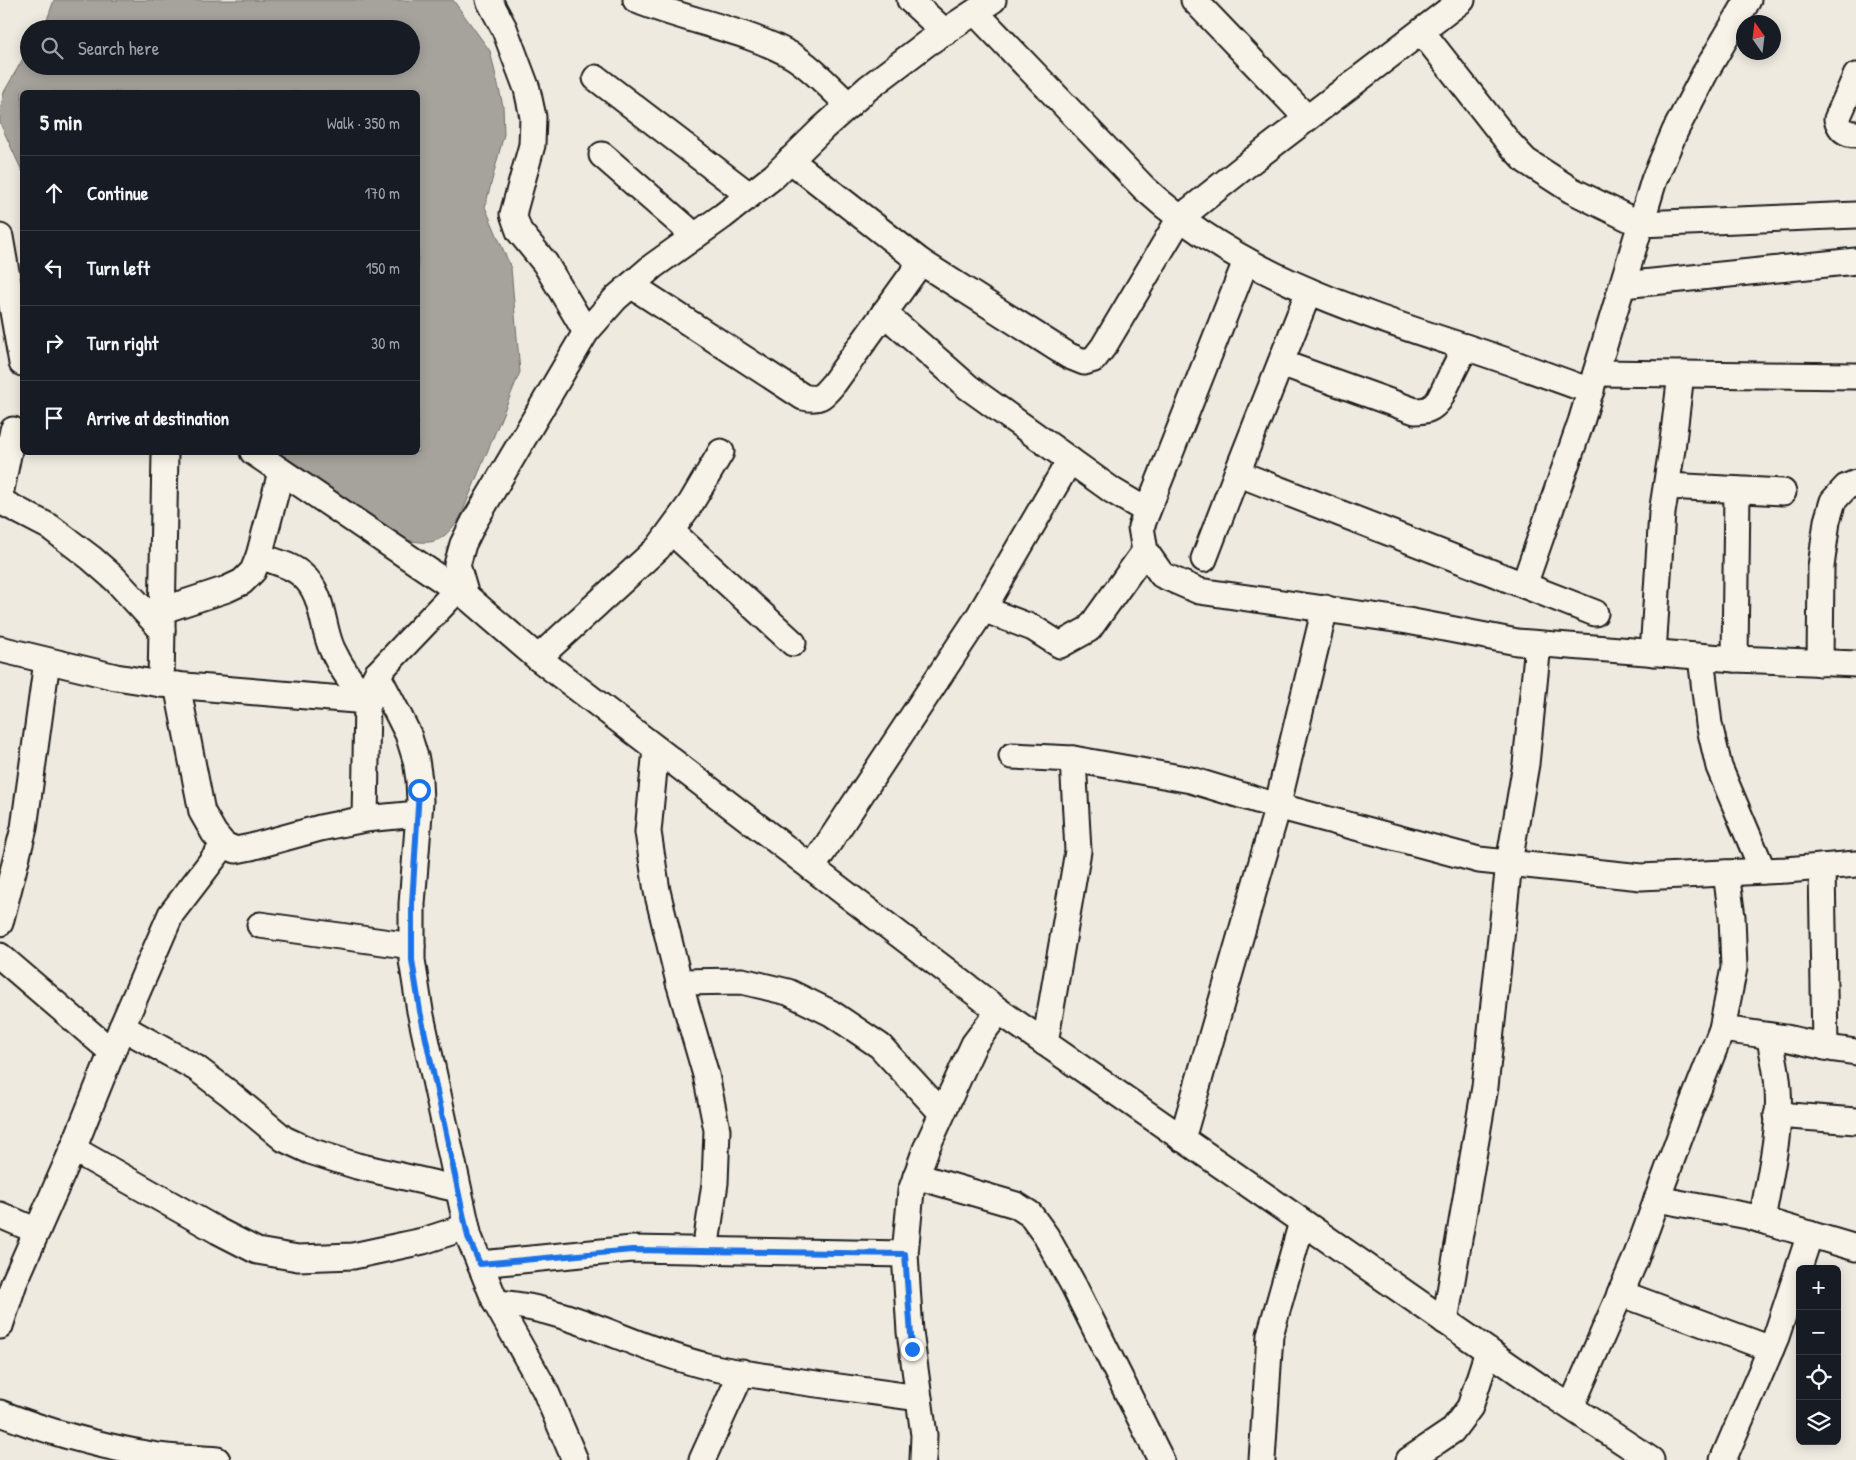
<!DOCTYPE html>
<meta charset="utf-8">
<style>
:root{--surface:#171b24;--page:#242831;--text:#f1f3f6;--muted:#9ea1a6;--line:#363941}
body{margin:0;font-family:"Patrick Hand",sans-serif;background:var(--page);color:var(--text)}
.controls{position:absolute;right:15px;bottom:15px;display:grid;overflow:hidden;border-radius:8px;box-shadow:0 2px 12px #0003}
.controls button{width:45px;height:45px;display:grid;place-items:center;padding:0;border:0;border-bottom:1px solid var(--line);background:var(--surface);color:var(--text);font:25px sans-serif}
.compass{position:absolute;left:1736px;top:15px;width:45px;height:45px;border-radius:50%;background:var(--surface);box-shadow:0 2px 12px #0003;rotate:346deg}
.stop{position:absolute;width:15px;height:15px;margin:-11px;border:4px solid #1a73e8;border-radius:50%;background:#fff}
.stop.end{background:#1a73e8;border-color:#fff;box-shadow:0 1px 5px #0008}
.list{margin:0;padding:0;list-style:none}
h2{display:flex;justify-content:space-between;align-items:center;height:65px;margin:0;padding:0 20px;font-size:21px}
h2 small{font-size:16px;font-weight:400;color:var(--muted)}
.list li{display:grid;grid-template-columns:32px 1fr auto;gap:15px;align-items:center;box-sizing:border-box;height:75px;padding:0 20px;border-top:1px solid var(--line)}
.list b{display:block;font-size:19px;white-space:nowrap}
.list em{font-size:16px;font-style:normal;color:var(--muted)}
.icon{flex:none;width:28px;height:28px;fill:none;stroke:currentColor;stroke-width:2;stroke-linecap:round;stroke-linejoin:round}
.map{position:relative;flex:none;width:1856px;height:1460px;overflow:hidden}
.search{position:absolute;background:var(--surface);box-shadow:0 2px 12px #0003;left:20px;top:20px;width:400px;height:55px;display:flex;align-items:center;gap:12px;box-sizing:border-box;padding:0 18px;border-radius:28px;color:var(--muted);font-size:19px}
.panel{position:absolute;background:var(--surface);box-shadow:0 2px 12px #0003;left:20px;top:90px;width:400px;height:365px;border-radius:8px}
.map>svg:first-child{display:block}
.water{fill:#a6a39d;stroke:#6f6d69}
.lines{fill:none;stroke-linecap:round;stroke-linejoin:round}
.minor-casing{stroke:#1c1c1c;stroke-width:29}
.minor{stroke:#f7f3e8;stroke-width:25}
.route{stroke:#1a73e8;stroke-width:6}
</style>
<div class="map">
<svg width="1856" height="1460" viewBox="0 0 1856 1460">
<rect width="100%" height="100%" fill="#eeeae0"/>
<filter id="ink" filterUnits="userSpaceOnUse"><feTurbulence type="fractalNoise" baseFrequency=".02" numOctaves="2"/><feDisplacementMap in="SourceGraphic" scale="10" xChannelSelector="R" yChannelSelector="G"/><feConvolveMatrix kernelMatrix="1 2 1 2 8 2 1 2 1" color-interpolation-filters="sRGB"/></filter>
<g filter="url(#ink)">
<path class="water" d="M54,0H453L490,51L503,106L504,134L485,207L511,268L520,372L460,518C441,543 435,545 405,540L275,453L418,452V92H22V171L0,123V111L4,92L29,48V66H411V29H38L47,20Z"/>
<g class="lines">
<g class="minor-casing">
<g id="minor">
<path d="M489,0L504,28L527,89L533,117L532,145L513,214L519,231L545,263L586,332"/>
<path d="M636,0C686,21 744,29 791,55C812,67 831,89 849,105"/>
<path d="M910,0L945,32"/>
<path d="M993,0L926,44L868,88L823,128L774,176L723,216L653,266L616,298L586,332L474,522L463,544L457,565L466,596L538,658L999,1011L1543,1389L1651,1460"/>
<path d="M1194,0L1307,118"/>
<path d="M976,13L1144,188C1236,272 1346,308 1462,346C1506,360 1548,376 1591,391"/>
<path d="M1422,32L1509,143L1526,161L1571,190L1640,224L1856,215"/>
<path d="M1856,76L1837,119C1840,129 1845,134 1856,134"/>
<path d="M596,78L749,195"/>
<path d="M602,155L695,236"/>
<path d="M790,160L921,262L1069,356L1084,362L1094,359L1104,346L1180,218L1253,160L1462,0"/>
<path d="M0,237L22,363"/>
<path d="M1246,261L1141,527L1145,551L1162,575L1199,591L1408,621L1517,642L1735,659L1856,664"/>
<path d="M631,285L803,397C820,401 823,396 834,383L921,262"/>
<path d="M1623,285L1856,261"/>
<path d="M884,313L968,387L1113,491L1147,511"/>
<path d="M1281,363L1415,411C1426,411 1432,409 1439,400L1465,347"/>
<path d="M1596,373L1856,376"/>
<path d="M253,452L466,596"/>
<path d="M1237,473L1595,613"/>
<path d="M1667,486L1783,492"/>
<path d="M0,495L13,430"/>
<path d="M0,501L50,527L91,558L115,579L162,630"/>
<path d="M671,531L793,643"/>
<path d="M259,556C273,561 291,565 302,575C324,593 321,625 332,649C341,669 353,684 367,701"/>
<path d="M1204,559L1237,473L1309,291"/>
<path d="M1524,585L1581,422L1654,180L1675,131L1705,73L1748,0"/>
<path d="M983,609L1033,628L1060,645L1089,629L1145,551"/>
<path d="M163,610L227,589L242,582L253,571L259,556L281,472"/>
<path d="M0,649L116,677L161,684L367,701"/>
<path d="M1653,653L1662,513L1672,449L1681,374"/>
<path d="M1701,657L1709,724L1719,767L1763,871"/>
<path d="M538,658L658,548L691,503L721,452"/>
<path d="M1735,659L1737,490"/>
<path d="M1820,663L1821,567L1827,521L1833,501L1846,487L1856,483"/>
<path d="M377,674L398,714L408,734L416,760L419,780L420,801L412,904V960L420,1011L469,1237L496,1303L545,1390L575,1460"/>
<path d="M161,684L165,452"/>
<path d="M177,685L202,812L214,833L224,845L236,850L251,847L320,828L365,819L418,814"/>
<path d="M656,749L648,832L657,891L679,982L706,1075L717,1130L715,1183L705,1251"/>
<path d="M1012,756L1073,759L1191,780L1277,806L1479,860L1641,877L1786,870L1856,864"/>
<path d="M365,819L367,701L371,685L377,674L457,590"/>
<path d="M1822,867L1825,1047"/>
<path d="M812,868L979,616L1070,460"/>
<path d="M0,923L24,828L47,661"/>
<path d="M260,925L412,946"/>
<path d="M0,956L112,1052"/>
<path d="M679,982L742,981L788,992L831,1013L880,1046L942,1113"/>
<path d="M122,1027L196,1068L229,1093L284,1139L310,1151L357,1166L458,1189"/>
<path d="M1722,1029L1786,1038L1835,1049L1856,1052"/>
<path d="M1045,1043L1078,851L1073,759"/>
<path d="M1777,1115L1856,1121"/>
<path d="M1182,1139L1274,820L1325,608"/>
<path d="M73,1149L218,1231L257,1251L298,1258L353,1256L423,1241L466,1227"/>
<path d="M916,1176L1016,1205L1030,1214L1046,1236L1074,1286L1161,1460"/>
<path d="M1657,1199L1748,1216L1856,1248"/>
<path d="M0,1215L37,1231"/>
<path d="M1762,1220C1769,1179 1781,1131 1778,1089C1777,1071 1773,1053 1769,1036"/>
<path d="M480,1264L632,1249L905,1254"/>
<path d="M1620,1293L1771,1349"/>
<path d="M496,1303C570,1307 635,1349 706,1366C735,1373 766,1376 795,1381C837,1387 878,1392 919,1398"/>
<path d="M1445,1321L1485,1087L1509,863L1526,764L1538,644"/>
<path d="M0,1326L14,1283L73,1149L122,1027L171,914L224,845"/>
<path d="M1571,1407L1635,1260L1686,1120L1722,1029L1734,968L1732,917L1726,873"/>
<path d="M0,1413C48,1432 100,1446 152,1455C173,1459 195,1458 217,1460"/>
<path d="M702,1460L742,1372"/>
<path d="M923,1460L924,1435L910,1332L905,1254L911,1191L926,1149L974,1044L999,1011"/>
<path d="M1262,1460L1270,1335L1302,1222"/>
<path d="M1409,1460L1452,1431L1470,1407L1488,1351"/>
<path d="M1723,1460L1776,1337L1810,1234"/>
</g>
</g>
<use href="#minor" class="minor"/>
</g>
</g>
<g class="lines" filter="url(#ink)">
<path class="route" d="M419,790L412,904V960L420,1011L468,1237L480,1264L632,1250L905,1254L912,1349"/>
</g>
</svg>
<div class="controls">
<button>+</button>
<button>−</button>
<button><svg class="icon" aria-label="locate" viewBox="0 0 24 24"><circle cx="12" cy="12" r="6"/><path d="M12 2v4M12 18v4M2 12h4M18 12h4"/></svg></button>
<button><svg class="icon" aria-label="layers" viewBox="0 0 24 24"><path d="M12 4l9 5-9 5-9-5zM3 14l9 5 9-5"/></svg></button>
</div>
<svg class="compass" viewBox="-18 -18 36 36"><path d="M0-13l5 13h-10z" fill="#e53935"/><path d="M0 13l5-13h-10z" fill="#9ea1a6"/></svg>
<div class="stop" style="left:419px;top:790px"></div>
<div class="stop end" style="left:912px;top:1349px"></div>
<div class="search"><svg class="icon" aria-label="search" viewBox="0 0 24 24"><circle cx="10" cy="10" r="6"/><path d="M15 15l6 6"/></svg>Search here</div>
<section class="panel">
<h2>5 min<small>Walk · 350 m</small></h2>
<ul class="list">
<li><svg class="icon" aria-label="ahead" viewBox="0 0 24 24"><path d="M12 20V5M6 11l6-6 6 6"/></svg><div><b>Continue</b></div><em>170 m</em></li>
<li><svg class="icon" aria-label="left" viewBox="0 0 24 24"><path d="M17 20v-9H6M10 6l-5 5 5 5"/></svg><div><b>Turn left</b></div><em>150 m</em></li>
<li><svg class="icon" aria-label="right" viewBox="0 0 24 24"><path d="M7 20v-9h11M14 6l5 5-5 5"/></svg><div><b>Turn right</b></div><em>30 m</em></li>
<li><svg class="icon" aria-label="arrive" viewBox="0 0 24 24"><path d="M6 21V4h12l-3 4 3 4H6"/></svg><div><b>Arrive at destination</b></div></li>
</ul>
</section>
</div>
